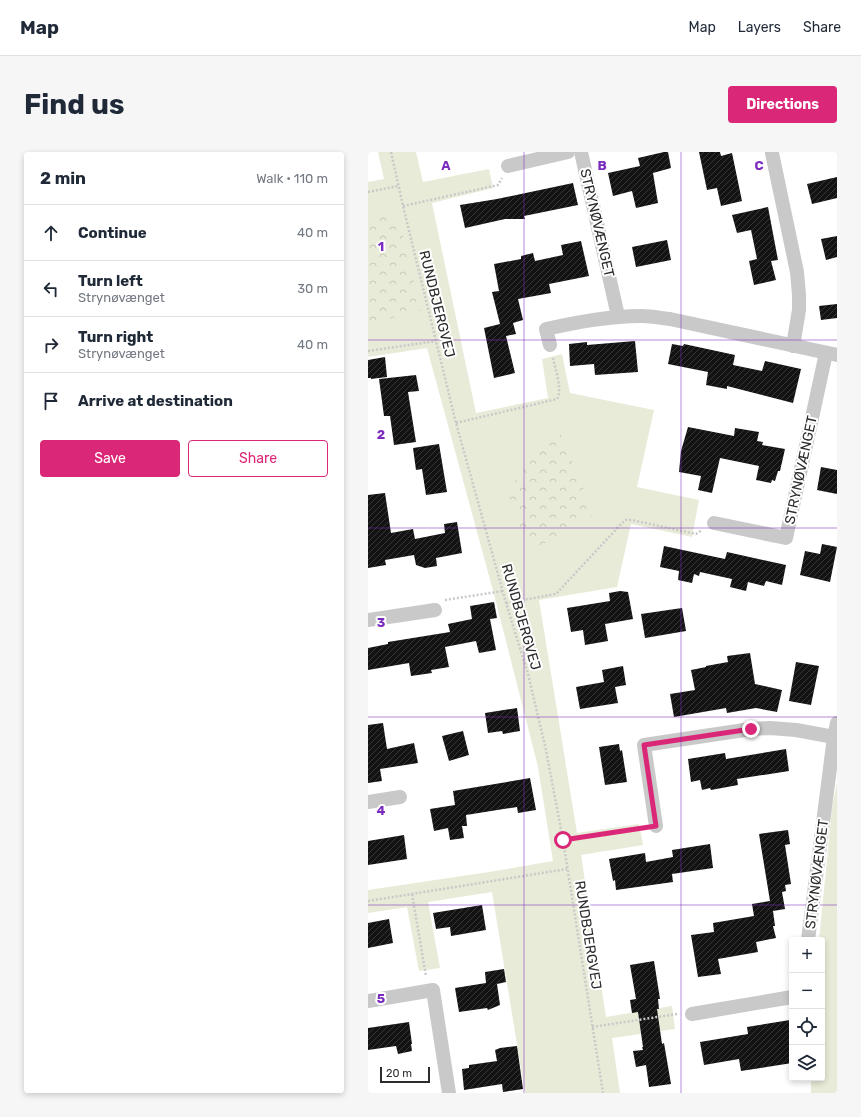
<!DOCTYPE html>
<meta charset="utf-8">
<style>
:root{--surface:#fff;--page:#f6f6f7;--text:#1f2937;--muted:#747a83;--line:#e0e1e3;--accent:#db2777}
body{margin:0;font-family:Rubik,sans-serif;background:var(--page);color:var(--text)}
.controls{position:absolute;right:12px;bottom:12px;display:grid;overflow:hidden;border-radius:4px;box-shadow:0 2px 6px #0003}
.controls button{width:36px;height:36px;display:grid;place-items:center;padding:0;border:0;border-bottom:1px solid var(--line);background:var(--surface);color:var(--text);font:20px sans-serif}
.scale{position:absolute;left:12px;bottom:10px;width:50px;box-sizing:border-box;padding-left:4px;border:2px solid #2c2c2c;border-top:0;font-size:11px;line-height:14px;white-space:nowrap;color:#2c2c2c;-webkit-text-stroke:3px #fff;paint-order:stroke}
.stop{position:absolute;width:12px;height:12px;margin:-9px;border:3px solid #db2777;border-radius:50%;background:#fff}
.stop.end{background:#db2777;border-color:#fff;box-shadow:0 1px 4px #0008}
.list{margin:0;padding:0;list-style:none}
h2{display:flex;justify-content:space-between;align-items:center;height:52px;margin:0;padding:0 16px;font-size:17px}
h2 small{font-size:13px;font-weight:400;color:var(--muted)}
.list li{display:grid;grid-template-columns:26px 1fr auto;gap:12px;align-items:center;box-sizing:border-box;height:56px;padding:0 16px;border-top:1px solid var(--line)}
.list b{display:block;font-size:15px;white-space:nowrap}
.list p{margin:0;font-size:13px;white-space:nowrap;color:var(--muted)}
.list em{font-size:13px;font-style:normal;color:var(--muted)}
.actions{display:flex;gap:8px;padding:12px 16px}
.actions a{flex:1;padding:9px 0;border:1px solid var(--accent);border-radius:4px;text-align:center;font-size:14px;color:var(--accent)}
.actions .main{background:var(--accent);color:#fff}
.icon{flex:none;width:22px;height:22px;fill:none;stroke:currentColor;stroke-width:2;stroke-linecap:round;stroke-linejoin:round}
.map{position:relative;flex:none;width:469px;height:941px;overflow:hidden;border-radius:4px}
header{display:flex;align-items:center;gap:24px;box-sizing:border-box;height:56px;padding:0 20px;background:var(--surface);border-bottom:1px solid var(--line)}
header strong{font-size:19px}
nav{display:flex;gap:22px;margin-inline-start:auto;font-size:14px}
.intro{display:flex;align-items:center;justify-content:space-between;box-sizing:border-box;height:96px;padding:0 24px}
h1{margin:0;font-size:28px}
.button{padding:10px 18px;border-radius:4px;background:var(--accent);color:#fff;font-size:14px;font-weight:700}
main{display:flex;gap:24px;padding:0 24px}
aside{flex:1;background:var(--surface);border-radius:4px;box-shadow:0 2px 6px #0003}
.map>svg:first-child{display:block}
.grass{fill:#e8ebd7}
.forest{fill:url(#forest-crowns)}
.building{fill:url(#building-hatch)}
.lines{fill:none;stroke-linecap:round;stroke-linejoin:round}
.path{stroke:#c9c9c9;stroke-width:2.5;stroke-dasharray:2 2;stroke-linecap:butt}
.minor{stroke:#c9c9c9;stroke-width:14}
.route{stroke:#db2777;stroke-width:5}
.grid{fill:none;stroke:#7b2cbf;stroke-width:1;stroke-opacity:0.55}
.labels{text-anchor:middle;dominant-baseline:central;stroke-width:4;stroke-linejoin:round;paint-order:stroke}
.street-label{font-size:14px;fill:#2c2c2c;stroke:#fff}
.grid-label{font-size:13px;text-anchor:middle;font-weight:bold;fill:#7b2cbf;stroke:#fff;stroke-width:4;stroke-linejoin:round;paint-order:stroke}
</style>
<header>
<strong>Map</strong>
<nav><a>Map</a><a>Layers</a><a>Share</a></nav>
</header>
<div class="intro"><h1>Find us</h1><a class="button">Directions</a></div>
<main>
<aside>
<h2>2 min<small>Walk · 110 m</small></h2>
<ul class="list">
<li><svg class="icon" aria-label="ahead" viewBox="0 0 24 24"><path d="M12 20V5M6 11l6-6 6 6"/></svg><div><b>Continue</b></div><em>40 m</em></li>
<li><svg class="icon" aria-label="left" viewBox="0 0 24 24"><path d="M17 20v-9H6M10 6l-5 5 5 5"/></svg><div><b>Turn left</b><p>Strynøvænget</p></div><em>30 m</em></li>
<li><svg class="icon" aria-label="right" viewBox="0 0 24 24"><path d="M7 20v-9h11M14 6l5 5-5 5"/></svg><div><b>Turn right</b><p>Strynøvænget</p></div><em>40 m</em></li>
<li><svg class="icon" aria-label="arrive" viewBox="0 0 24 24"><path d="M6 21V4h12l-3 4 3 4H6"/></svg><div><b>Arrive at destination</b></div></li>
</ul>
<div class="actions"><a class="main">Save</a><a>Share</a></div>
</aside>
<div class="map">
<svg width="469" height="941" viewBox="0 0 469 941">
<defs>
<pattern id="forest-crowns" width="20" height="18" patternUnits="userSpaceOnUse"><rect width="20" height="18" fill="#e8ebd7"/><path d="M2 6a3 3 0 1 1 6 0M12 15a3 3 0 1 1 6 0" fill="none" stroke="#c7cab9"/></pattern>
<pattern id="building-hatch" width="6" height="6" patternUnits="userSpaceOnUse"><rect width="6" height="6" fill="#131313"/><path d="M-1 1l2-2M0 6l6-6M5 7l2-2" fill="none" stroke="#363636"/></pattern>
</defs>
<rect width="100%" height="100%" fill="#fff"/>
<g class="grass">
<path d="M10,0H48L55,30L121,17L125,36L64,51L108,261L180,246L174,207L194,202L202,241L286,258L269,335L331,348L324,385L263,372L249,435L171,448L209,681L271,672L275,693L213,703L238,865L304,854L307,877L244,886L252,941H157L124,740L60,750L72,816L51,819L39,755L0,761V738L121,720L185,709L170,615L127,446L59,196L0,205V30L16,27Z"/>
<path d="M469,631V941H443V926H454V788H451L464,656Z"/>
</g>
<g class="forest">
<path d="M30,61L53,160L0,171V68Z"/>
<path d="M190,276L226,362L167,397L156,385L140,343L148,327Z"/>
</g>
<g class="building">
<path d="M296,0H300L303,16L285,21L290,51L268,56L264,39L245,44L240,21L272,14L270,6Z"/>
<path d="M331,0H352L353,4L364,1L374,49L353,54L349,36L339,38Z"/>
<path d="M469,25V46L444,52L439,32Z"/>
<path d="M205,31L210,53L156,64L157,67H137L97,76L92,53L129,47Z"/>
<path d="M400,55L410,108L403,109L408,128L386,133L381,109L389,107L383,78L369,81L364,63Z"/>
<path d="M469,84V105L458,108L453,87Z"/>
<path d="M299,88L303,108L268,115L264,95Z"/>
<path d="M213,89L221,124L181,132L183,141L150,147L155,168L145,171L148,182L138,184L147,221L126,226L116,176L132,172L124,140L131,139L126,112L153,107V104L165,101L167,109L195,103L193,93Z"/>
<path d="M469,152V166L453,168L451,154Z"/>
<path d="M267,189L270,220L227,223L226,212L202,214L201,192L219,190V193Z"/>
<path d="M304,192L315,194L316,192L367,203L365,213L394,219L397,209L433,217L425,251L359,234V237L338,233L340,220L300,212Z"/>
<path d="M17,205L19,225L3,227V226H0V208Z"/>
<path d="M48,223L51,239L40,240L48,290L26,293L22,264H16L11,227Z"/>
<path d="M320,275L366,284L367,276L391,280L389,289L395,290L394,293L417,297L412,319H410L407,329L404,328L403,331L388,328L391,314L352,306L344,341L330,338L333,324L311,320L313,299Z"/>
<path d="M71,292L79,340L58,343L54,317L48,318L45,296Z"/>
<path d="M453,315L469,318V342L449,338Z"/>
<path d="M17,341L23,381L45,377L47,387L77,381L76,372L89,370L94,401L68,406L69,414L57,416L48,413L46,403L17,408L18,413L0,416V343Z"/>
<path d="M454,392L469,395L462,430L432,423L437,399L452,402Z"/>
<path d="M296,394L357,407L359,400L418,413L414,433L398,429L396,434L380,430L378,439L362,435L364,427L332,420L331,424L326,422L324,431L310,428L311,419L292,415Z"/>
<path d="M252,439L260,440L265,467L237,472L240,489L217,493L215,478L203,480L199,456L242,449L241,441Z"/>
<path d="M126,450L129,466L122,467L128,498L111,501L108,489L77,495L81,515L63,518L64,521L43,524L41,511L0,518V496L20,492V490L82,480L80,472L104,467L102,454Z"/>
<path d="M314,456L318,479L277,486L273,462Z"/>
<path d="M382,501L387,532L414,538L409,560L388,556L359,561L358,556L306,565L302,542L327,538L323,518L338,515V514L360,510L359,504Z"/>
<path d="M428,510L451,514L443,553L421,549Z"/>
<path d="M255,514L258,533L247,535L250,551L212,557L208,535L236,530L234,518Z"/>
<path d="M149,556L152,579L135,582L134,579L120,581L117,561Z"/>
<path d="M15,571L19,597L46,591L50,611L12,617L14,629L0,631V573Z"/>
<path d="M95,579L101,603L81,609L74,584Z"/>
<path d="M251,592L252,599L254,598L259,630L237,633L231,595Z"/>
<path d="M418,597L421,619L369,627L370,633L343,638L342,636L334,638L332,628L323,630L320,607L357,601L358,607Z"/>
<path d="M162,626L168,658L150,661L149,655L98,663L99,674H94L96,686L82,688L80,676L66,679L62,657L87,653L85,639Z"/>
<path d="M420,678L422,692L417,693L423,732L417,733L418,739L414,740L417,757L405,759L407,774H405L408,786L388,790L390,800L350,807L353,822L330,825L323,783L346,780L345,771L386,764L384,752L402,749L391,682Z"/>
<path d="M36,683L39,707L0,713V689Z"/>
<path d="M342,692L345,716L304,722L305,730L248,738L247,728L245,729L241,707L277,701L278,710L305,705L304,698Z"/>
<path d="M114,753L118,778L83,784L82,775L68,777L65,761Z"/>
<path d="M21,767L25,791L0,796V771Z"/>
<path d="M286,809L292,847H290L291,857H289L294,892L296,891L303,932L281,935L278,913L268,915L265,899L275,898L274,895H275L270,860L264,861L262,848L268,847L262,813Z"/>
<path d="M136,817L138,830L129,832L132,853L120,858L119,856L91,860L87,836L118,831L117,820Z"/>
<path d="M422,868V870H424V911L373,919L371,907L336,913L332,890L380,882L379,875Z"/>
<path d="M41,870L44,892H43L44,899L30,902L28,894L0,898V876Z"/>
<path d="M149,894L155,937L135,940L134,932L96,938L94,917L101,916V913L129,909L127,898L132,896Z"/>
</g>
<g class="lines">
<g class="path">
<path d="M23,0L35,54L88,271L138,451L160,522L178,598L195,688L235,941"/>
<path d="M0,40L30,34"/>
<path d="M35,54L130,33L134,26"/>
<path d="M0,199L68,189"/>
<path d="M88,271L189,247C195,239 187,216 185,206"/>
<path d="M77,448L135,439"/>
<path d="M138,451L188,442L254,371L258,368H264L328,382L334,378"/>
<path d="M195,688L274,676"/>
<path d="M44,742L58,824"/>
<path d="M0,749L199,717"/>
<path d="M224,875L309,862"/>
</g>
<g class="minor">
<path d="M213,0L250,164"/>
<path d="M404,1L429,120L431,143V158L425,194"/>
<path d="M140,14L200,0"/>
<path d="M182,193L178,177C210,170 241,164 274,164C283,164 293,166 302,167L469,203"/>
<path d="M346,371L418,386L458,201"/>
<path d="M0,468L67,458"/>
<path d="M0,650L32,645"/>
<path d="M288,674L276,593L383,577L402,576L428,578L466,585"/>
<path d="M440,788L466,585L469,571"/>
<path d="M0,849L65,838L81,941"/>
<path d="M324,862L424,845"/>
</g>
</g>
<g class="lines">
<path class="route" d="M195,688L288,674L276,593L383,577"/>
</g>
<path class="grid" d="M156,0V941M313,0V941M0,188H469M0,376H469M0,565H469M0,753H469"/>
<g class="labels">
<g class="street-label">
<text transform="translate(229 71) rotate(77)">STRYNØVÆNGET</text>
<text transform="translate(69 152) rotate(76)">RUNDBJERGVEJ</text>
<text transform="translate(433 318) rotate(-78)">STRYNØVÆNGET</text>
<text transform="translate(153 465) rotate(74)">RUNDBJERGVEJ</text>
<text transform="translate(449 722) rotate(-83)">STRYNØVÆNGET</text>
<text transform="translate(220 783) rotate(81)">RUNDBJERGVEJ</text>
</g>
</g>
<g class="grid-label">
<text x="78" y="18">A</text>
<text x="234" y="18">B</text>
<text x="391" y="18">C</text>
<text x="13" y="99">1</text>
<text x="13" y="287">2</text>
<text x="13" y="475">3</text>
<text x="13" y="663">4</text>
<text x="13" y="851">5</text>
</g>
</svg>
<div class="controls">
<button>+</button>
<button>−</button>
<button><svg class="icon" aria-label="locate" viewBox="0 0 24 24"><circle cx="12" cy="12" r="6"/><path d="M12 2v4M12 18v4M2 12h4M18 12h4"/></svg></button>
<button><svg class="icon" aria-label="layers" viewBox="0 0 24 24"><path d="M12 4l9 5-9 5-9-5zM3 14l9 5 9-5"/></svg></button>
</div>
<div class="scale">20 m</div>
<div class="stop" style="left:195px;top:688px"></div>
<div class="stop end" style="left:383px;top:577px"></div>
</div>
</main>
